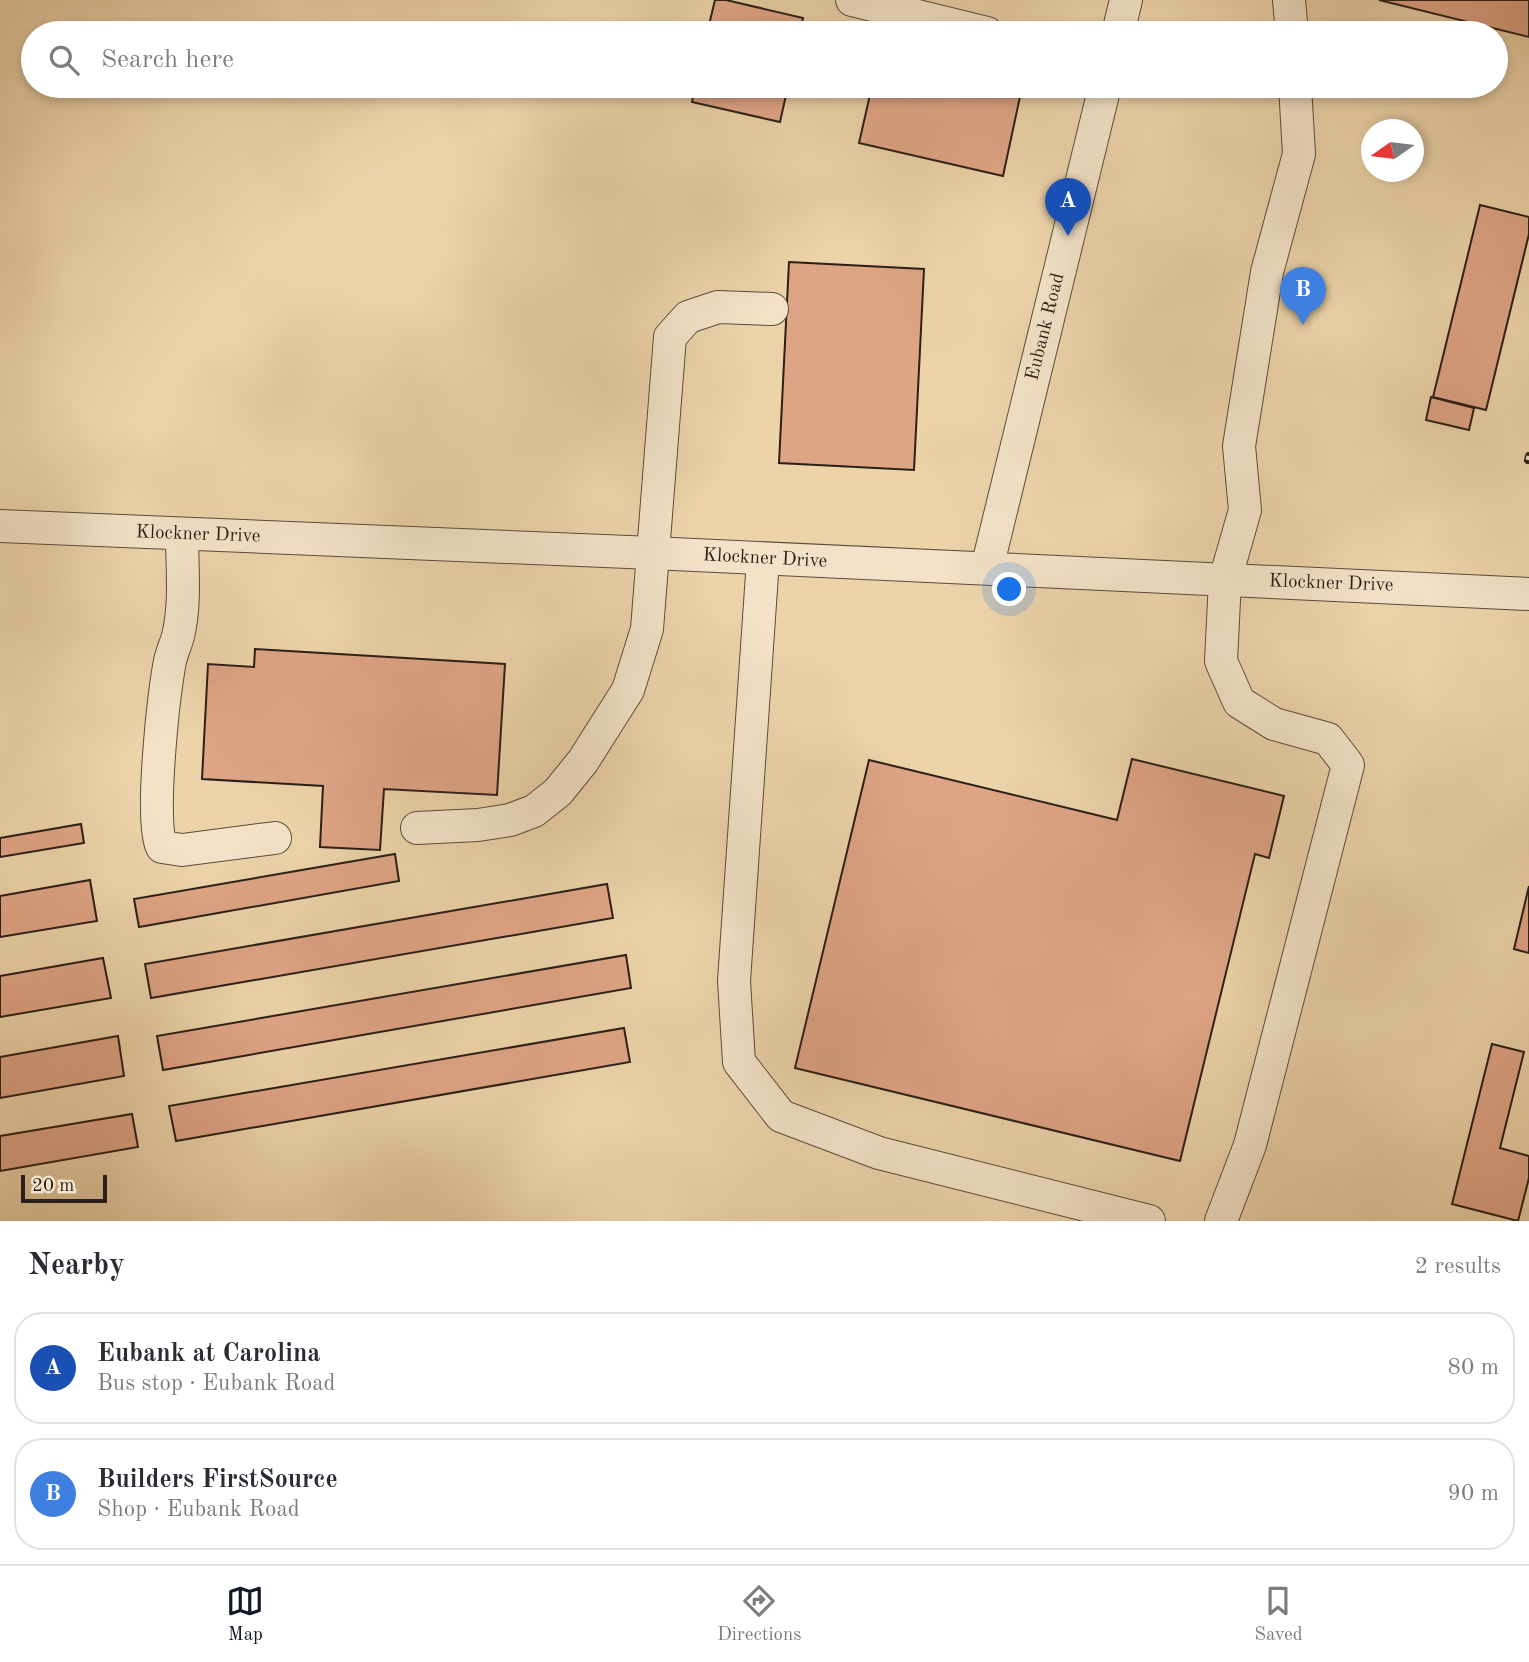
<!DOCTYPE html>
<meta charset="utf-8">
<style>
:root{--surface:#fff;--page:#f7f7f7;--text:#2b2b33;--muted:#7c7c81;--line:#e1e1e2;--accent:#111827}
body{margin:0;font-family:"Old Standard TT",serif;background:var(--page);color:var(--text)}
.compass{position:absolute;left:1361px;top:119px;width:63px;height:63px;border-radius:50%;background:var(--surface);box-shadow:0 4px 10px #0003;rotate:256deg}
.scale{position:absolute;left:21px;bottom:18px;width:86px;box-sizing:border-box;padding-left:7px;border:4px solid #2b1f17;border-top:0;font-size:19px;line-height:24px;white-space:nowrap;color:#2b1f17;-webkit-text-stroke:5px #f3e2c8;paint-order:stroke}
.you{position:absolute;left:1010px;top:590px;width:24px;height:24px;margin:-18px;border:5px solid #fff;border-radius:50%;background:#1a73e8;box-shadow:0 0 0 10px #1a73e833}
.badge{display:grid;place-items:center;width:46px;height:46px;border-radius:50%;background:var(--accent);color:#fff;font-size:23px;font-weight:700}
.pin{position:absolute;translate:-50% -58px;filter:drop-shadow(0 2px 4px #0008)}
.pin::after{content:'';position:absolute;top:37px;width:24px;height:21px;background:inherit;clip-path:polygon(0 0,100% 0,50% 100%)}
.list{margin:0;padding:0;list-style:none}
h2{display:flex;justify-content:space-between;align-items:center;height:91px;margin:0;padding:0 28px;font-size:30px}
h2 small{font-size:23px;font-weight:400;color:var(--muted)}
.list li{display:grid;grid-template-columns:46px 1fr auto;gap:21px;align-items:center;box-sizing:border-box;height:112px;margin:0 14px 14px;padding:0 14px;border:2px solid var(--line);border-radius:28px}
.list b{display:block;font-size:26px;white-space:nowrap}
.list p{margin:0;font-size:23px;white-space:nowrap;color:var(--muted)}
.list em{font-size:23px;font-style:normal;color:var(--muted)}
.icon{flex:none;width:38px;height:38px;fill:none;stroke:currentColor;stroke-width:2;stroke-linecap:round;stroke-linejoin:round}
.map{position:relative;flex:none;width:1529px;height:1221px;overflow:hidden}
.search{position:absolute;background:var(--surface);box-shadow:0 4px 10px #0003;left:21px;right:21px;top:21px;height:77px;display:flex;align-items:center;gap:18px;box-sizing:border-box;padding:0 24px;border-radius:38px;color:var(--muted);font-size:26px}
.sheet{height:343px;background:var(--surface)}
nav{display:flex;justify-content:space-around;align-items:center;box-sizing:border-box;height:98px;border-top:2px solid var(--line);background:var(--surface);font-size:19px;color:var(--muted)}
nav a{display:grid;justify-items:center;gap:4px}
nav .on{color:var(--accent)}
.map>svg:first-child{display:block}
.building{fill:#dea486;stroke:#2b1f17;stroke-width:2}
.lines{fill:none;stroke-linecap:round;stroke-linejoin:round}
.minor-casing{stroke:#5b4c3c;stroke-width:34}
.minor{stroke:#f3e2c8;stroke-width:32}
.rail-casing{stroke:#2b1f17;stroke-width:8}
.rail{stroke:#f3e2c8;stroke-width:5;stroke-dasharray:16;stroke-linecap:butt}
.labels{text-anchor:middle;dominant-baseline:central;stroke-width:5;stroke-linejoin:round;paint-order:stroke}
.street-label{font-size:19px;fill:#2b1f17;stroke:#f3e2c8}
</style>
<div class="map">
<svg width="1529" height="1221" viewBox="0 0 1529 1221">
<rect width="100%" height="100%" fill="#ecd3aa"/>
<filter id="stains"><feTurbulence type="fractalNoise" baseFrequency=".00286" numOctaves="4"/><feColorMatrix values="0 0 0 0 .2 0 0 0 0 .09 0 0 0 0 .02 0 0 0 .5 -.17"/></filter>
<radialGradient id="worn" r=".72"><stop offset=".6" stop-color="#630" stop-opacity="0"/><stop offset="1" stop-color="#630" stop-opacity=".3"/></radialGradient>
<g class="building">
<path d="M715,0H726L803,18L800,33H707Z"/>
<path d="M1379,0H1529V37Z"/>
<path d="M695,86H788L780,122L692,102Z"/>
<path d="M872,86H993L1021,92L1003,176L859,143Z"/>
<path d="M1480,205L1529,217V234L1486,410L1433,397Z"/>
<path d="M789,262L924,269L914,470L779,463Z"/>
<path d="M1431,397L1474,408L1469,430L1426,420Z"/>
<path d="M255,649L505,664L497,795L384,789L380,850L320,847L323,786L202,779L208,664L254,667Z"/>
<path d="M1132,759L1284,796L1269,858L1255,854L1180,1161L795,1068L869,760L1117,820Z"/>
<path d="M81,824L84,843L0,857V838Z"/>
<path d="M395,854L399,881L139,927L134,899Z"/>
<path d="M90,880L97,921L0,937V896Z"/>
<path d="M607,884L613,918L151,998L145,964Z"/>
<path d="M1529,886V953L1514,949Z"/>
<path d="M626,955L631,988L163,1070L157,1036Z"/>
<path d="M103,958L111,998L0,1017V976Z"/>
<path d="M624,1028L630,1062L176,1141L169,1106Z"/>
<path d="M118,1036L124,1076L0,1098V1057Z"/>
<path d="M1492,1044L1524,1052L1500,1148L1529,1156V1178L1518,1221L1452,1204Z"/>
<path d="M132,1114L138,1147L0,1171V1136Z"/>
</g>
<g class="lines">
<g class="minor-casing">
<g id="minor">
<path d="M852,0L987,33"/>
<path d="M1289,0L1292,33"/>
<path d="M1118,33L1126,0"/>
<path d="M0,526L652,553L1529,594"/>
<path d="M182,534C182,567 186,604 178,636C176,644 172,652 170,661C164,693 149,823 162,847L182,850L275,838"/>
<path d="M763,560L734,981L739,1062L781,1116L879,1153L1149,1221"/>
<path d="M987,568L1105,86"/>
<path d="M417,828L478,825L510,820L534,811L558,792L583,761L628,690L647,629L670,337L688,317L718,307L772,309"/>
<path d="M1221,1221L1250,1145L1348,765L1328,739L1274,724L1239,702L1221,661L1225,580L1245,510L1239,446L1267,272L1299,154L1295,86"/>
</g>
</g>
<use href="#minor" class="minor"/>
<g class="rail-casing">
<path id="rail" d="M1528,460L1529,456"/>
</g>
<use href="#rail" class="rail"/>
</g>
<g class="labels">
<g class="street-label">
<text transform="translate(1046 327) rotate(-76)">Eubank Road</text>
<text transform="translate(198 535) rotate(2)">Klockner Drive</text>
<text transform="translate(765 559) rotate(3)">Klockner Drive</text>
<text transform="translate(1331 584) rotate(2)">Klockner Drive</text>
</g>
</g>
<rect width="100%" height="100%" filter="url(#stains)"/>
<rect width="100%" height="100%" fill="url(#worn)"/>
</svg>
<svg class="compass" viewBox="-18 -18 36 36"><path d="M0-13l5 13h-10z" fill="#e53935"/><path d="M0 13l5-13h-10z" fill="#7c7c81"/></svg>
<div class="scale">20 m</div>
<div class="you"></div>
<div class="pin badge" style="left:1068px;top:236px;background:#1a4fb4">A</div>
<div class="pin badge" style="left:1303px;top:325px;background:#3f7fe0">B</div>
<div class="search"><svg class="icon" aria-label="search" viewBox="0 0 24 24"><circle cx="10" cy="10" r="6"/><path d="M15 15l6 6"/></svg>Search here</div>
</div>
<section class="sheet">
<h2>Nearby<small>2 results</small></h2>
<ul class="list">
<li><span class="badge" style="background:#1a4fb4">A</span><div><b>Eubank at Carolina</b><p>Bus stop · Eubank Road</p></div><em>80 m</em></li>
<li><span class="badge" style="background:#3f7fe0">B</span><div><b>Builders FirstSource</b><p>Shop · Eubank Road</p></div><em>90 m</em></li>
</ul>
</section>
<nav>
<a class="on"><svg class="icon" aria-label="map" viewBox="0 0 24 24"><path d="M3 6l6-2 6 2 6-2v14l-6 2-6-2-6 2zM9 4v14M15 6v14"/></svg>Map</a>
<a><svg class="icon" aria-label="directions" viewBox="0 0 24 24"><path d="M12 3l9 9-9 9-9-9zM9 14v-3h6M13 9l2 2-2 2"/></svg>Directions</a>
<a><svg class="icon" aria-label="saved" viewBox="0 0 24 24"><path d="M7 4h10v16l-5-4-5 4z"/></svg>Saved</a>
</nav>
